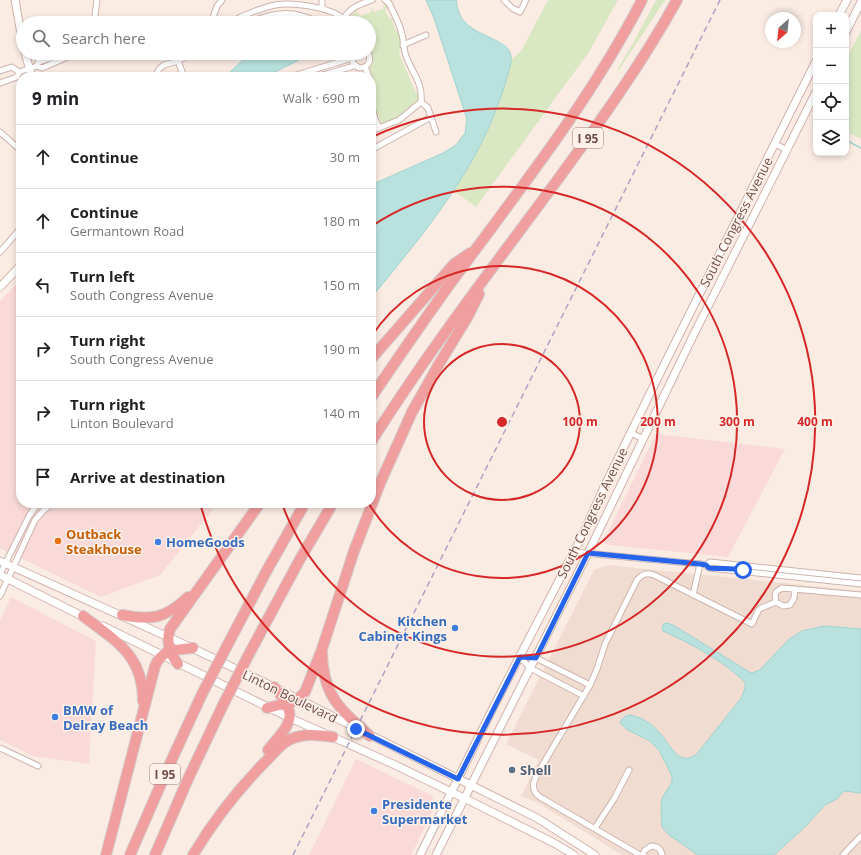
<!DOCTYPE html>
<meta charset="utf-8">
<style>
:root{--surface:#fff;--page:#f2f2f2;--text:#202124;--muted:#757577;--line:#e0e0e0}
body{margin:0;font-family:"Open Sans",sans-serif;background:var(--page);color:var(--text)}
.controls{position:absolute;right:12px;top:12px;display:grid;overflow:hidden;border-radius:8px;box-shadow:0 2px 6px #0003}
.controls button{width:36px;height:36px;display:grid;place-items:center;padding:0;border:0;border-bottom:1px solid var(--line);background:var(--surface);color:var(--text);font:20px sans-serif}
.compass{position:absolute;left:765px;top:12px;width:36px;height:36px;border-radius:50%;background:var(--surface);box-shadow:0 2px 6px #0003;rotate:207deg}
.stop{position:absolute;width:12px;height:12px;margin:-9px;border:3px solid #2563eb;border-radius:50%;background:#fff}
.stop.end{background:#2563eb;border-color:#fff;box-shadow:0 1px 4px #0008}
.list{margin:0;padding:0;list-style:none}
h2{display:flex;justify-content:space-between;align-items:center;height:52px;margin:0;padding:0 16px;font-size:17px}
h2 small{font-size:13px;font-weight:400;color:var(--muted)}
.list li{display:grid;grid-template-columns:26px 1fr auto;gap:12px;align-items:center;box-sizing:border-box;height:64px;padding:0 16px;border-top:1px solid var(--line)}
.list b{display:block;font-size:15px;white-space:nowrap}
.list p{margin:0;font-size:13px;white-space:nowrap;color:var(--muted)}
.list em{font-size:13px;font-style:normal;color:var(--muted)}
.icon{flex:none;width:22px;height:22px;fill:none;stroke:currentColor;stroke-width:2;stroke-linecap:round;stroke-linejoin:round}
.map{position:relative;flex:none;width:861px;height:855px;overflow:hidden}
.search{position:absolute;background:var(--surface);box-shadow:0 2px 6px #0003;left:16px;top:16px;width:360px;height:44px;display:flex;align-items:center;gap:10px;box-sizing:border-box;padding:0 14px;border-radius:22px;color:var(--muted);font-size:15px}
.panel{position:absolute;background:var(--surface);box-shadow:0 2px 6px #0003;left:16px;top:72px;width:360px;height:436px;border-radius:16px}
.map>svg:first-child{display:block}
.residential{fill:#f1dcd2}
.commercial{fill:#fadad8}
.green{fill:#dae7c3}
.water{fill:#b9e2de;stroke:#a0d3cf}
.lines{fill:none;stroke-linecap:round;stroke-linejoin:round}
.stream{stroke:#a0d3cf;stroke-width:1.5}
.street-casing{stroke:#cdb4ae;stroke-width:7}
.secondary-casing{stroke:#d0b2ab;stroke-width:9}
.highway-casing{stroke:#d4cac9;stroke-width:12}
.street{stroke:#fff;stroke-width:5}
.secondary{stroke:#fff;stroke-width:7}
.highway{stroke:#f19f9e;stroke-width:10}
.rail{stroke:#aca3c3;stroke-width:1.5;stroke-dasharray:6 4;stroke-linecap:butt}
.highway-bridge-casing{stroke:#d4cac9;stroke-width:12;stroke-linecap:butt}
.highway-bridge{stroke:#f19f9e;stroke-width:10}
.route{stroke:#2563eb;stroke-width:5}
.ring{fill:none;stroke:#d62828;stroke-width:2}
.food-dot{fill:#e8710a;stroke:#fef1e9;stroke-width:1.5}
.shop-dot{fill:#3f7fe0;stroke:#fef1e9;stroke-width:1.5}
.service-dot{fill:#5c6f8a;stroke:#fef1e9;stroke-width:1.5}
.labels{text-anchor:middle;dominant-baseline:central;stroke-width:3;stroke-linejoin:round;paint-order:stroke}
.shield{fill:#fef1e9;stroke:#9b807a;stroke-width:1}
.shield-label{font-size:12px;font-weight:bold;fill:#714f4b}
.street-label{font-size:13px;fill:#714f4b;stroke:#fef1e9}
.food-label{font-size:13px;font-weight:bold;fill:#c56008;stroke:#fef1e9;text-anchor:start}
.shop-label{font-size:13px;font-weight:bold;fill:#366cbe;stroke:#fef1e9;text-anchor:start}
.service-label{font-size:13px;font-weight:bold;fill:#4e5e75;stroke:#fef1e9;text-anchor:start}
.centre{fill:#d62828;stroke:#fef1e9;stroke-width:2}
.ring-label{font-size:12px;text-anchor:middle;font-weight:bold;fill:#d62828;stroke:#fef1e9;stroke-width:3;stroke-linejoin:round;paint-order:stroke}
</style>
<div class="map">
<svg width="861" height="855" viewBox="0 0 861 855">
<rect width="100%" height="100%" fill="#faece3"/>
<path class="residential" d="M608,565L861,591V855H622L540,804L521,796L539,760L506,744L594,570Z"/>
<g class="commercial">
<path d="M21,279V503H218L160,575L101,597L0,548V301Z"/>
<path d="M656,434L785,449L728,557L610,545L604,543V540Z"/>
<path d="M11,597L96,641L89,764L33,756L0,740V620Z"/>
<path d="M356,759L431,795L436,804L411,855H309Z"/>
</g>
<g class="green">
<path d="M548,0H618L589,52L476,207L454,191L482,143L498,107L511,60L521,51Z"/>
<path d="M656,0H665L617,73L619,67L633,43Z"/>
<path d="M386,4L389,7L385,10L390,19L393,17L395,19L392,21L397,32H400L402,48L399,49L400,56L416,93L420,92L419,101C410,110 396,124 382,123C377,115 373,105 372,96C371,86 373,78 369,68L373,61V55L369,50V23H352L350,20L352,15L357,11L360,16L371,12V8L374,12L383,9V5Z"/>
<path d="M861,30V139L846,131V60Z"/>
</g>
<g class="water">
<path d="M426,0H456C457,5 458,12 461,17C470,34 504,39 510,52C514,61 507,74 505,84C481,166 425,232 371,298V185L443,153L456,145L465,133L467,119L434,18Z"/>
<path d="M253,53H302V57C292,66 278,68 269,77H225L247,56Z"/>
<path d="M667,623L673,625L751,673L760,670L789,639L802,631L824,626L861,629V793L844,791L837,799L825,805L805,827L774,855H698L669,835L662,827L661,809L662,798L672,782V776L659,750L650,741L626,729L620,723C621,719 625,716 629,715C640,716 652,724 659,732C670,743 677,767 696,755L742,697L745,687V682C722,660 692,644 663,631L662,628L663,624Z"/>
</g>
<g class="lines">
<g class="stream">
<path d="M813,124L816,126"/>
<path d="M846,140L861,148"/>
</g>
<g class="street-casing">
<g id="street">
<path d="M322,0V8"/>
<path d="M504,0L512,8L520,12L526,0"/>
<path d="M344,18C352,6 359,5 372,0"/>
<path d="M94,23L97,0"/>
<path d="M211,23L217,6L222,0"/>
<path d="M229,23C243,15 258,9 275,5C292,2 337,7 347,23"/>
<path d="M247,23C275,12 292,9 320,23"/>
<path d="M403,45L426,35"/>
<path d="M201,53H206"/>
<path d="M354,53L352,58L353,63L359,68C368,68 372,61 368,53"/>
<path d="M178,61L184,77"/>
<path d="M37,66L42,68L77,53"/>
<path d="M365,67L369,77"/>
<path d="M0,71L12,67L19,72"/>
<path d="M155,77L159,69L164,65L178,61L192,53"/>
<path d="M290,77L352,58"/>
<path d="M316,77L354,66"/>
<path d="M0,83L17,77L19,72L37,66L38,62L67,53"/>
<path d="M421,102L428,108L436,132"/>
<path d="M371,103L375,119L379,128"/>
<path d="M371,131L399,120L421,102C423,82 412,73 406,56C403,48 404,39 401,31C399,22 393,12 389,3L385,0"/>
<path d="M0,132L18,148L21,152"/>
<path d="M775,144L787,150"/>
<path d="M371,150L431,117"/>
<path d="M0,252L21,228"/>
<path d="M631,433L643,439"/>
<path d="M573,552L700,564L706,565L709,568L861,584"/>
<path d="M706,565L710,562L861,578"/>
<path d="M0,574L29,516L38,503"/>
<path d="M795,589L794,598L790,605L783,606L776,602L775,595L776,592L782,588L861,595"/>
<path d="M693,595L700,564"/>
<path d="M0,596L35,520L44,510L53,503"/>
<path d="M520,657L536,658L590,685"/>
<path d="M520,657L530,668L584,696"/>
<path d="M0,748L38,766"/>
<path d="M595,828L614,799L629,770"/>
<path d="M640,855L540,797C529,789 534,780 539,771L590,685L597,669L605,644L637,580C642,574 647,572 654,575L752,624L759,609L776,602"/>
<path d="M643,855L644,851L651,846C657,846 661,849 662,855"/>
<path d="M843,855L861,836"/>
</g>
</g>
<g class="secondary-casing">
<g id="secondary">
<path d="M15,0L23,45"/>
<path d="M839,15L847,0"/>
<path d="M846,32L861,2"/>
<path d="M25,53L32,77"/>
<path d="M0,287L21,265"/>
<path d="M0,561L175,640L274,687L537,818L595,855"/>
<path d="M0,575L86,618"/>
<path d="M103,626L290,718L393,764L472,802L554,843L574,855"/>
<path d="M420,855L492,710L581,538L605,485L666,361L816,61"/>
<path d="M436,855L588,553L693,336L816,92"/>
</g>
</g>
<g class="highway-casing">
<g id="highway">
<path d="M371,359L454,264L470,253"/>
<path d="M371,398C395,362 420,326 445,291C514,196 588,105 642,0"/>
<path d="M371,442C427,353 491,270 553,186C597,126 641,65 677,0"/>
<path d="M122,615C152,621 166,618 188,597"/>
<path d="M83,616C116,641 143,655 143,701"/>
<path d="M227,646L266,572L305,503"/>
<path d="M322,653C323,696 340,709 370,736"/>
<path d="M248,656L300,559L333,503"/>
<path d="M178,664C169,653 166,642 170,629L260,503"/>
<path d="M267,708L292,702L298,699L305,692L322,649L354,551L381,481L412,412L439,364L467,318L479,294"/>
<path d="M268,750C289,725 301,716 274,687"/>
<path d="M106,855L155,666C163,648 176,650 193,648"/>
<path d="M130,855L167,770L202,694"/>
<path d="M155,855L188,779L223,705"/>
<path d="M193,855C214,820 239,788 268,759C275,752 281,743 291,739C304,733 318,735 333,737"/>
</g>
</g>
<use href="#street" class="street"/>
<use href="#secondary" class="secondary"/>
<use href="#highway" class="highway"/>
<path class="rail" d="M293,855L720,0"/>
<g class="highway-bridge-casing">
<g id="highway-bridge">
<path d="M202,694L227,646"/>
<path d="M223,705L248,656"/>
</g>
</g>
<use href="#highway-bridge" class="highway-bridge"/>
</g>
<g class="lines">
<path class="route" d="M356,729L458,779L520,657L536,658L588,553L700,564L706,565L709,568C721,569 731,568 743,570"/>
</g>
<g class="ring">
<circle cx="502" cy="422" r="78"/>
<path d="M371 337A156 156 0 1 1 369 504"/>
<path d="M372 226A235 235 0 1 1 282 504"/>
<path d="M372 137A313 313 0 1 1 200 503"/>
</g>
<circle class="food-dot" cx="58" cy="541" r="4"/>
<g class="shop-dot">
<circle cx="158" cy="542" r="4"/>
<circle cx="455" cy="628" r="4"/>
<circle cx="55" cy="717" r="4"/>
<circle cx="374" cy="811" r="4"/>
</g>
<circle class="service-dot" cx="512" cy="770" r="4"/>
<g class="labels">
<g class="shield">
<rect x="573" y="128" width="30" height="20" rx="3"/>
<rect x="150" y="764" width="30" height="20" rx="3"/>
</g>
<g class="shield-label">
<text x="588" y="138">I 95</text>
<text x="165" y="774">I 95</text>
</g>
<g class="street-label">
<text transform="translate(736 222) rotate(-63)">South Congress Avenue</text>
<text transform="translate(592 513) rotate(-64)">South Congress Avenue</text>
<text transform="translate(290 696) rotate(26)">Linton Boulevard</text>
</g>
<g class="food-label">
<text x="66" y="534">Outback<tspan x="66" dy="15">Steakhouse</tspan></text>
</g>
<g class="shop-label">
<text x="166" y="542">HomeGoods</text>
<text x="447" y="621" text-anchor="end">Kitchen<tspan x="447" dy="15">Cabinet Kings</tspan></text>
<text x="63" y="710">BMW of<tspan x="63" dy="15">Delray Beach</tspan></text>
<text x="382" y="804">Presidente<tspan x="382" dy="15">Supermarket</tspan></text>
</g>
<g class="service-label">
<text x="520" y="770">Shell</text>
</g>
</g>
<circle cx="502" cy="422" r="6" class="centre"/>
<g class="ring-label">
<text x="580" y="426">100 m</text>
<text x="658" y="426">200 m</text>
<text x="737" y="426">300 m</text>
<text x="815" y="426">400 m</text>
</g>
</svg>
<div class="controls">
<button>+</button>
<button>−</button>
<button><svg class="icon" aria-label="locate" viewBox="0 0 24 24"><circle cx="12" cy="12" r="6"/><path d="M12 2v4M12 18v4M2 12h4M18 12h4"/></svg></button>
<button><svg class="icon" aria-label="layers" viewBox="0 0 24 24"><path d="M12 4l9 5-9 5-9-5zM3 14l9 5 9-5"/></svg></button>
</div>
<svg class="compass" viewBox="-18 -18 36 36"><path d="M0-13l5 13h-10z" fill="#e53935"/><path d="M0 13l5-13h-10z" fill="#757577"/></svg>
<div class="stop" style="left:743px;top:570px"></div>
<div class="stop end" style="left:356px;top:729px"></div>
<div class="search"><svg class="icon" aria-label="search" viewBox="0 0 24 24"><circle cx="10" cy="10" r="6"/><path d="M15 15l6 6"/></svg>Search here</div>
<section class="panel">
<h2>9 min<small>Walk · 690 m</small></h2>
<ul class="list">
<li><svg class="icon" aria-label="ahead" viewBox="0 0 24 24"><path d="M12 20V5M6 11l6-6 6 6"/></svg><div><b>Continue</b></div><em>30 m</em></li>
<li><svg class="icon" aria-label="ahead" viewBox="0 0 24 24"><path d="M12 20V5M6 11l6-6 6 6"/></svg><div><b>Continue</b><p>Germantown Road</p></div><em>180 m</em></li>
<li><svg class="icon" aria-label="left" viewBox="0 0 24 24"><path d="M17 20v-9H6M10 6l-5 5 5 5"/></svg><div><b>Turn left</b><p>South Congress Avenue</p></div><em>150 m</em></li>
<li><svg class="icon" aria-label="right" viewBox="0 0 24 24"><path d="M7 20v-9h11M14 6l5 5-5 5"/></svg><div><b>Turn right</b><p>South Congress Avenue</p></div><em>190 m</em></li>
<li><svg class="icon" aria-label="right" viewBox="0 0 24 24"><path d="M7 20v-9h11M14 6l5 5-5 5"/></svg><div><b>Turn right</b><p>Linton Boulevard</p></div><em>140 m</em></li>
<li><svg class="icon" aria-label="arrive" viewBox="0 0 24 24"><path d="M6 21V4h12l-3 4 3 4H6"/></svg><div><b>Arrive at destination</b></div></li>
</ul>
</section>
</div>
